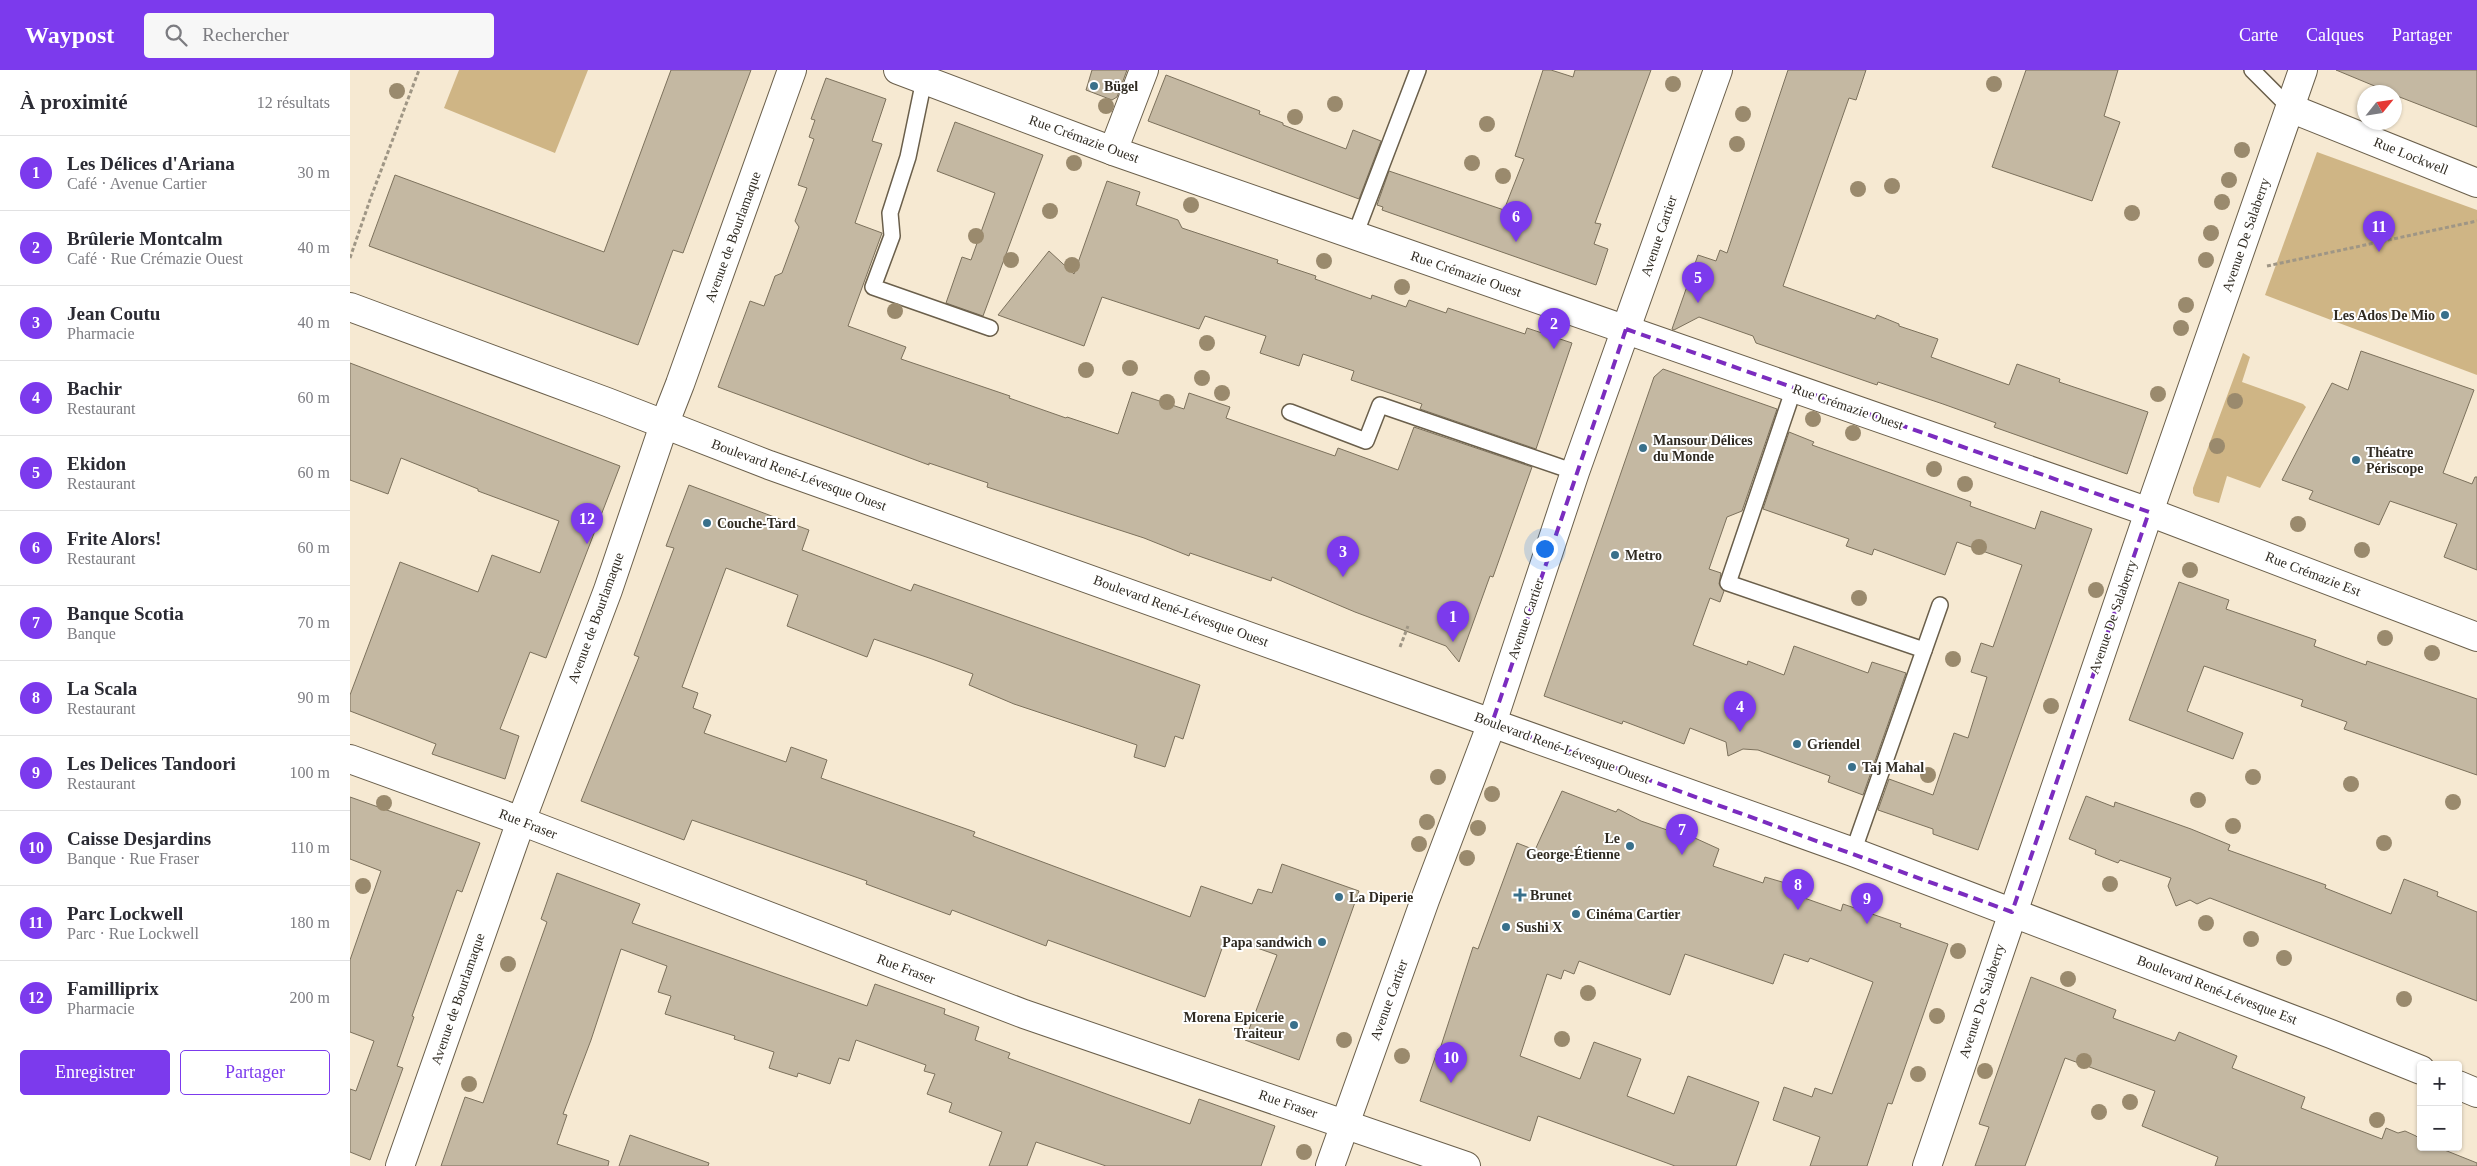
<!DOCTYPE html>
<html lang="fr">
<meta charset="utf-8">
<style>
:root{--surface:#fff;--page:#f7f7f7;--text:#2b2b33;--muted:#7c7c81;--line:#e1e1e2;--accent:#7c3aed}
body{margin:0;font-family:"Times New Roman",serif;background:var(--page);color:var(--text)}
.controls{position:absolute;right:15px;bottom:15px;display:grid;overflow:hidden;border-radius:5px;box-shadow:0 1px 4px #0004}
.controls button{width:45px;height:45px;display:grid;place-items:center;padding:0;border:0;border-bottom:1px solid var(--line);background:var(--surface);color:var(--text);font:25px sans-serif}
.compass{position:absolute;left:2007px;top:15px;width:45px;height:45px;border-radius:50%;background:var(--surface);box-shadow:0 1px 4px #0004;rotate:60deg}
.you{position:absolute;left:1194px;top:478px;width:18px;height:18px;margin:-12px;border:4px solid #fff;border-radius:50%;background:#1a73e8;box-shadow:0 0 0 8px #1a73e833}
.badge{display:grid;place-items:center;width:32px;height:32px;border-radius:50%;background:var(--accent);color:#fff;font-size:16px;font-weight:700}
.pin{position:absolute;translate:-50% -41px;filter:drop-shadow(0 1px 2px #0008)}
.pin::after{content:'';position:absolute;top:26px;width:18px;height:15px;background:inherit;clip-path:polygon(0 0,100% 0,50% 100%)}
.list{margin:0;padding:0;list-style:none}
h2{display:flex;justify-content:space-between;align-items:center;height:65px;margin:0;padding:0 20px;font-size:21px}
h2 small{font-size:16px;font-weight:400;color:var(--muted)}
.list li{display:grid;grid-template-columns:32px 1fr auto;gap:15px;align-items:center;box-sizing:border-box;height:75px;padding:0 20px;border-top:1px solid var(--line)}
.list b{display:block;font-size:19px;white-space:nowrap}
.list p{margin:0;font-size:16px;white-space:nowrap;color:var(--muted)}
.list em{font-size:16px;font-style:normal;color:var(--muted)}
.actions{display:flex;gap:10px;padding:15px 20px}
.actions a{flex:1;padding:11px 0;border:1px solid var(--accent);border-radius:5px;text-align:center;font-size:18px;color:var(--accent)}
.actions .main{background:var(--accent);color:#fff}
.icon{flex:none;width:28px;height:28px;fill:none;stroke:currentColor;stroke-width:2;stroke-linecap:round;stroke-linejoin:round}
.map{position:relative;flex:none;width:2127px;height:1096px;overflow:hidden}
header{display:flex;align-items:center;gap:30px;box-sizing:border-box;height:70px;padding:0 25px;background:var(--accent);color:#fff}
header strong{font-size:24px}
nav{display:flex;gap:28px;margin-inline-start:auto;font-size:18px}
.search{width:350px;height:45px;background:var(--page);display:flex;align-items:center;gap:12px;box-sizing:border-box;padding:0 18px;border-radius:5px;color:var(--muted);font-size:19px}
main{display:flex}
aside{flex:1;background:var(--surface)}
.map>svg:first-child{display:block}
.green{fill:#cfb585}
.building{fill:#c4b8a2;stroke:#7c715c}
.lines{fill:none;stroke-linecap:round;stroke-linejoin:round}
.service-casing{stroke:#6a5f4b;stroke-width:18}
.minor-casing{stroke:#6a5f4b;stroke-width:30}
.tertiary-casing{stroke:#6a5f4b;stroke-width:30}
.secondary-casing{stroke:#6a5f4b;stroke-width:30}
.path{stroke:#9f9685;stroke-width:3;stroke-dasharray:4 2.5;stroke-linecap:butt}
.service{stroke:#fff;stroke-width:15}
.minor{stroke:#fff;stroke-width:28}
.tertiary{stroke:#fff;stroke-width:28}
.secondary{stroke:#fff;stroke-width:28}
.tree{fill:#9a8a6d}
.marked{fill:none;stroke:#7b2cbf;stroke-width:4;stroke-dasharray:10 6;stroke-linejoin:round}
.poi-dot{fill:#39708b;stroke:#fff;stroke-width:2}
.labels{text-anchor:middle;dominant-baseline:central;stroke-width:4;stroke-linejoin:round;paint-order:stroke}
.poi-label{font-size:14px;font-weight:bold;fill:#302b22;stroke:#fff;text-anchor:start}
.street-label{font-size:14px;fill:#302b22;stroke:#fff}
</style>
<header>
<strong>Waypost</strong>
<div class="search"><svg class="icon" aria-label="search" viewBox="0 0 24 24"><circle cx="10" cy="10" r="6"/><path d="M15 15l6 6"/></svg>Rechercher</div>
<nav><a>Carte</a><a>Calques</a><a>Partager</a></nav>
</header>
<main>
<aside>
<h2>À proximité<small>12 résultats</small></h2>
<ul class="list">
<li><span class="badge">1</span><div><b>Les Délices d'Ariana</b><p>Café · Avenue Cartier</p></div><em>30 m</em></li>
<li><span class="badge">2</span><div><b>Brûlerie Montcalm</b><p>Café · Rue Crémazie Ouest</p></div><em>40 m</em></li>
<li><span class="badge">3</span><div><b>Jean Coutu</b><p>Pharmacie</p></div><em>40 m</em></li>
<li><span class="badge">4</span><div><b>Bachir</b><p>Restaurant</p></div><em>60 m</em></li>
<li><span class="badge">5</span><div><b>Ekidon</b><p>Restaurant</p></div><em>60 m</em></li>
<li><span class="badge">6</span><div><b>Frite Alors!</b><p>Restaurant</p></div><em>60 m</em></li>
<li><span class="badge">7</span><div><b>Banque Scotia</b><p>Banque</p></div><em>70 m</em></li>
<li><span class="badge">8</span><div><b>La Scala</b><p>Restaurant</p></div><em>90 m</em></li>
<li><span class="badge">9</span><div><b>Les Delices Tandoori</b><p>Restaurant</p></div><em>100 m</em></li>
<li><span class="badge">10</span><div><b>Caisse Desjardins</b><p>Banque · Rue Fraser</p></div><em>110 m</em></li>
<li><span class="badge">11</span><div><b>Parc Lockwell</b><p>Parc · Rue Lockwell</p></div><em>180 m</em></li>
<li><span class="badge">12</span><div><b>Familliprix</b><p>Pharmacie</p></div><em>200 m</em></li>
</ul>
<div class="actions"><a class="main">Enregistrer</a><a>Partager</a></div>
</aside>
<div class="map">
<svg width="2127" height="1096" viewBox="0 0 2127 1096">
<rect width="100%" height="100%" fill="#f6e9d2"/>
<g class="green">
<path d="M109,0H238L205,83L94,38Z"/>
<path d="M1967,82L2127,140V305L1915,225Z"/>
<path d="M1893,283L1900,287L1892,312L1953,334L1956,337L1910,418L1877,406L1869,433L1845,426L1843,423V418Z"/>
</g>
<g class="building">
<path d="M321,0H401L333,183L323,180L288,275L19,176L45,105L254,182Z"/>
<path d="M742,0H777L767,27L762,30L736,20Z"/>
<path d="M1193,0H1201L1223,7L1225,0H1301L1245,153L1251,154L1244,174L1258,179L1246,215L1032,140L1033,137L1027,135L1039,101L1154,140L1174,89L1165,86Z"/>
<path d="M1438,0H1516L1506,30L1499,28L1433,216L1525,249L1527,245L1549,254V256L1588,269L1581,287L1659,315L1667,294L1710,309L1709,312L1798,342L1777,404L1644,357L1646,353L1593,334L1528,312L1527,315L1406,273L1403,266L1349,247L1324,260L1322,259L1348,185L1366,191L1370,180L1377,183Z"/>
<path d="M1676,0H1768L1754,46L1770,52L1742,131L1642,97Z"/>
<path d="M1986,0H2127V57L2047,26L2044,22H2039Z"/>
<path d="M816,5L910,41L909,44L933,53V55L996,79L1003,60L1031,71L1009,129L798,51Z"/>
<path d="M476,8L536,29L522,71L532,74L505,153L532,163L498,256L556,277L551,289L660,326L659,328L716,348L717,347L768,364L782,322L834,339L839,323L880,337L876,348L985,386L988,378L1048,400L1064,357L1182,397L1143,507L1140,506L1109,592L1096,576L1005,542L922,507L921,511L840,483L839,486L794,468L637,417L638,413L579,393V395L368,317L400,231L414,236L425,206L432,203L449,157L445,151L457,118L448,115L464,69L459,67L465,50L461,49Z"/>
<path d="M605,52L693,85L633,246L596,233L612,187L621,190L645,123L587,101Z"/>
<path d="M757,111L790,122L786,135L828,150L832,158L928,190L927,193L966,206L965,209L1021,229L1022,225L1056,237L1059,230L1096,243L1098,238L1175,264L1177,258L1222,273L1186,379L1070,339L1072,334L1001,310L1004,301L953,284L949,296L910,283L916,266L855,246L849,259L752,227L734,276L648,245L699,181L724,204Z"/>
<path d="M2011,281L2124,320L2093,403L2122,414L2125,407H2127V500L2094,487L2107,454L2040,431L2029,455L1959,429L1963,421L1932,410L1982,313L1998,320Z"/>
<path d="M0,293L270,396L196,588L180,582L150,659L169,666L155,709L82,684L86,674L0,641V625L50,492L128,522L142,485L190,503L209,451L128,421V419L51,388L38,424L0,410Z"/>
<path d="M1313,299L1427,339L1392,441L1377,447L1359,499L1371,503L1369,514L1374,521L1370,532L1360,528L1343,575L1397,595L1398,591L1434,605L1444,576L1518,603L1522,592L1556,603L1513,725L1478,712L1480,706L1408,680L1393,679L1378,686L1376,672L1340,658L1334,674L1273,651L1272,654L1194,626L1304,307Z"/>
<path d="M1439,362L1464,372L1462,375L1621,432L1620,436L1685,459L1691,441L1742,459L1628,780L1583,764V759L1528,740L1539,709L1583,725L1604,663L1618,668L1637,607L1621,602L1631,573L1643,577L1672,495L1607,472L1595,505L1524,479L1522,485L1496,476L1499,469L1413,439Z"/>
<path d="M339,415L459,460L452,480L561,521L564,514L850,615L833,669L825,666L815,697L784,687L787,675L664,634L619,615L623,604L582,589L524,569L517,587L437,556L448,525L376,498L332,617L348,623L343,638L361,645L354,663L436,692L441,677L477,690L471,708L625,762L623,766L840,847L851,816L902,834L908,819L922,823L932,794L1009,821L949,990L895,970L927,885L876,867L855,927L698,870L696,876L602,840L600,845L516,814L517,811L342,750L334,770L231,731L289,587L284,585L324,478L316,476Z"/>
<path d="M1829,512L1879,530L1876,539L1966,570L1964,576L2016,595L2017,591L2127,629V705L1994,659L1997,652L1951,636L1953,630L1854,596L1837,641L1893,663L1883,689L1779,650Z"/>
<path d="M1212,721L1266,742L1268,739L1291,751L1323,762L1325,759L1369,779L1363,796L1413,813L1415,807L1432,812L1445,817L1443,824L1491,841L1493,834L1551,854L1550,857L1598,874L1542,1034L1538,1033L1517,1096H1460L1470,1067L1423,1050L1434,1017L1462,1027L1465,1018L1482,1024L1523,912L1460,888L1458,892L1434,884L1423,914L1335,884L1320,925L1229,891L1224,904L1214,900L1211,909L1197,904L1170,986L1230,1009L1244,972L1291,989L1277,1026L1324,1044L1338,1006L1409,1032L1386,1096H1325L1188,1046L1180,1071L1070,1031L1088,979H1090L1123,877L1128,879L1167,773L1185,780Z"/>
<path d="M1736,726L1764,737L1765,732L1841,759L1880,775L1878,780L1976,815L1975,818L2041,844L2054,809L2088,822L2087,826L2127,842V931L1860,828L1847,834L1840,830L1826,836L1818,816L1821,808L1770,790L1768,793L1745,784L1746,780L1719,769Z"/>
<path d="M0,727L130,773L112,822L107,820L62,946L64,947L47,996L53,998L20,1090L0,1082V1019L6,1021L24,971L0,962V890L31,801L0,789Z"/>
<path d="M207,803L290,834L282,853L517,936L525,914L595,939L594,944L629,957L625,970L660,983L658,988L762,1026L840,1054L849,1029L925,1056L911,1096H756L686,1072L677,1096H639L652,1062L599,1042L602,1033L577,1024L585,1004L574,1001L576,995L506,970L499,991L489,988L480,1014L448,1003L447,1007L419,998L424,982L384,969L385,966L315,944L321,926L308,922L317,896L271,879L241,970L213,1044L217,1045L207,1074L259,1091L258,1096H91L115,1027L133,1033L197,852L191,849Z"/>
<path d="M1681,907L1766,940L1763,948L1825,971L1829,962L1887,986L1882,998L1955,1027L1951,1038L2032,1069L2036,1058L2048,1063L2055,1061L2066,1066L2071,1071V1077H2087L2127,1093V1096H1865L1868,1087L1792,1056L1805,1021L1715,988L1675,1096H1625L1639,1057L1629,1054Z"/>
<path d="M280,1065L359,1093L358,1096H269Z"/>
</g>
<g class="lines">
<g class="service-casing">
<g id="service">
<path d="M1902,0L1940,38"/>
<path d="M574,10L558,87L540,143L542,166L523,217L640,258"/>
<path d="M1005,165L1068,0"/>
<path d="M1444,318L1378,513L1574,580"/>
<path d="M940,342L1016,371L1030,335L1225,402"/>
<path d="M1503,782L1590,535"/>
</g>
</g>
<g class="minor-casing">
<g id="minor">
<path d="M548,0L763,81L1799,442L2127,567"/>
<path d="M1940,38L2127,113"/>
<path d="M763,81L794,0"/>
<path d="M0,689L171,751L674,944L1116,1096"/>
<path d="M50,1096L171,751L258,520L314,355L330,314L442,0"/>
<path d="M980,1096L1075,830L1142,653L1225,402L1368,0"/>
</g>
</g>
<g class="tertiary-casing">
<path id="tertiary" d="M1577,1096L1799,442L1953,0"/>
</g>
<g class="secondary-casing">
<g id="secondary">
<path d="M0,237L257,332L419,395L1503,782L1981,964L2071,1000"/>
<path d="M2108,1015L2127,1023"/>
</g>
</g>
<g class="path">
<path d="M0,188L21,127L69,0"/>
<path d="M1917,196L2127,151"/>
<path d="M1050,577L1058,556"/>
</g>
<use href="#service" class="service"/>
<use href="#minor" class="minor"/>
<use href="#tertiary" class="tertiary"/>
<use href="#secondary" class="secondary"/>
</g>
<g class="tree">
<circle cx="1323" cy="14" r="8"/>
<circle cx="1644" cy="14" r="8"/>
<circle cx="47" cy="21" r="8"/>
<circle cx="985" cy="34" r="8"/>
<circle cx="756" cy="36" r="8"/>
<circle cx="1393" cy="44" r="8"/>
<circle cx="945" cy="47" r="8"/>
<circle cx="1137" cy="54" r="8"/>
<circle cx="1387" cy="74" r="8"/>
<circle cx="1892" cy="80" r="8"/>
<circle cx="724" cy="93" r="8"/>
<circle cx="1122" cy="93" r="8"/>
<circle cx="1153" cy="106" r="8"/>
<circle cx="1879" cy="110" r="8"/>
<circle cx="1542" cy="116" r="8"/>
<circle cx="1508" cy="119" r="8"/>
<circle cx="1872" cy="132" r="8"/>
<circle cx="841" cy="135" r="8"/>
<circle cx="700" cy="141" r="8"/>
<circle cx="1782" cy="143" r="8"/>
<circle cx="1861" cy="163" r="8"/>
<circle cx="626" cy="166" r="8"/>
<circle cx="661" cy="190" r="8"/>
<circle cx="1856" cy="190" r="8"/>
<circle cx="974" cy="191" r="8"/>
<circle cx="722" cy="195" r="8"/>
<circle cx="1052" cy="217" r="8"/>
<circle cx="1836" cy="235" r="8"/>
<circle cx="545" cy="241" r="8"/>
<circle cx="1831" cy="258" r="8"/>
<circle cx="857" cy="273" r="8"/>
<circle cx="780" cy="298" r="8"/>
<circle cx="736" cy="300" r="8"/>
<circle cx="852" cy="308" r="8"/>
<circle cx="872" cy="323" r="8"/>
<circle cx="1808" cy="324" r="8"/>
<circle cx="1885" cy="331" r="8"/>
<circle cx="817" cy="332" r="8"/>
<circle cx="1463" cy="349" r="8"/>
<circle cx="1503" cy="363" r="8"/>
<circle cx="1867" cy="376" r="8"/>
<circle cx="1584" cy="399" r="8"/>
<circle cx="1615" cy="414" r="8"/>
<circle cx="1948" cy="454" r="8"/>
<circle cx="1629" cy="477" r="8"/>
<circle cx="2012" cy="480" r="8"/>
<circle cx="1840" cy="500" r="8"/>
<circle cx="1746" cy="520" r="8"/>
<circle cx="1509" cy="528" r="8"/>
<circle cx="2035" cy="568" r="8"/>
<circle cx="2082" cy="583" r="8"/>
<circle cx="1603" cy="589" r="8"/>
<circle cx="1701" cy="636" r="8"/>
<circle cx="1578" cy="705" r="8"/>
<circle cx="1088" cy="707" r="8"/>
<circle cx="1903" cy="707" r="8"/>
<circle cx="2001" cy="714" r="8"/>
<circle cx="1142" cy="724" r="8"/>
<circle cx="1848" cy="730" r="8"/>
<circle cx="2103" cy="732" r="8"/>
<circle cx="34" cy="733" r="8"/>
<circle cx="1077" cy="752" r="8"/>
<circle cx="1883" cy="756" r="8"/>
<circle cx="1128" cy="758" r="8"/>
<circle cx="2034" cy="773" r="8"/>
<circle cx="1069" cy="774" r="8"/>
<circle cx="1117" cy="788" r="8"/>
<circle cx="1760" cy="814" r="8"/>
<circle cx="13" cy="816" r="8"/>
<circle cx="1856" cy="853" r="8"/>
<circle cx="1901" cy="869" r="8"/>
<circle cx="1608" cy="881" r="8"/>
<circle cx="1934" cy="888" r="8"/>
<circle cx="158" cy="894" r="8"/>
<circle cx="1718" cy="909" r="8"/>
<circle cx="1238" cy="923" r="8"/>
<circle cx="2054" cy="929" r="8"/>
<circle cx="1587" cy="946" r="8"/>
<circle cx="1212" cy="969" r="8"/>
<circle cx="994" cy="970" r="8"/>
<circle cx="1052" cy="986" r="8"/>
<circle cx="1734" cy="991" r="8"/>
<circle cx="1635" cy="1001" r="8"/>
<circle cx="1568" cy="1004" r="8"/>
<circle cx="119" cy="1014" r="8"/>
<circle cx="1780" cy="1032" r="8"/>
<circle cx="1749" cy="1042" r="8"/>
<circle cx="2027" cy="1050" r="8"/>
<circle cx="954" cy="1082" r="8"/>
</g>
<path class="marked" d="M1276,259L1799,442L1662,842L1142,653Z"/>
<g class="poi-dot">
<circle cx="744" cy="16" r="5"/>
<circle cx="2095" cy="245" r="5"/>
<circle cx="1293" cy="378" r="5"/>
<circle cx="2006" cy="390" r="5"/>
<circle cx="357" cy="453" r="5"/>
<circle cx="1265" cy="485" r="5"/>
<circle cx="1447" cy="674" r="5"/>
<circle cx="1502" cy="697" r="5"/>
<circle cx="1280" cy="776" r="5"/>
<path d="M1167.5 817.5h5v5h5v5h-5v5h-5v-5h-5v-5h5z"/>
<circle cx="989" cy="827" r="5"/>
<circle cx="1226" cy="844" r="5"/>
<circle cx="1156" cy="857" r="5"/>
<circle cx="972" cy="872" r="5"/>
<circle cx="944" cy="955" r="5"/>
</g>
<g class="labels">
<g class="poi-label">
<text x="754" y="16">Bügel</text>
<text x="2085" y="245" text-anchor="end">Les Ados De Mio</text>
<text x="1303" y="370">Mansour Délices<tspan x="1303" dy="16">du Monde</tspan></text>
<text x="2016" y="382">Théatre<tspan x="2016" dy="16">Périscope</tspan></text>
<text x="367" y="453">Couche-Tard</text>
<text x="1275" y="485">Metro</text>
<text x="1457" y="674">Griendel</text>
<text x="1512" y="697">Taj Mahal</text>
<text x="1270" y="768" text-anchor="end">Le<tspan x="1270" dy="16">George-Étienne</tspan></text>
<text x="1180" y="825">Brunet</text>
<text x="999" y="827">La Diperie</text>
<text x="1236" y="844">Cinéma Cartier</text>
<text x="1166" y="857">Sushi X</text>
<text x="962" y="872" text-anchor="end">Papa sandwich</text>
<text x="934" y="947" text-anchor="end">Morena Epicerie<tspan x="934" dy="16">Traiteur</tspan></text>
</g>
<g class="street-label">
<text transform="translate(734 69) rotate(20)">Rue Crémazie Ouest</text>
<text transform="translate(2061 86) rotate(22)">Rue Lockwell</text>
<text transform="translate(1896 165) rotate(-71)">Avenue De Salaberry</text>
<text transform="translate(1309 166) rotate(-71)">Avenue Cartier</text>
<text transform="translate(383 167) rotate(-70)">Avenue de Bourlamaque</text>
<text transform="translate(1116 204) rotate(19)">Rue Crémazie Ouest</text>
<text transform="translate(1498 337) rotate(19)">Rue Crémazie Ouest</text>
<text transform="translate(449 405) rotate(20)">Boulevard René-Lévesque Ouest</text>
<text transform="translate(1963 504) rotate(21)">Rue Crémazie Est</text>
<text transform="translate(831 541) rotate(20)">Boulevard René-Lévesque Ouest</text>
<text transform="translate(1763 547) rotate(-71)">Avenue De Salaberry</text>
<text transform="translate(246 548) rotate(-70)">Avenue de Bourlamaque</text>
<text transform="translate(1176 549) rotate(-71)">Avenue Cartier</text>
<text transform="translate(1212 678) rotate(20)">Boulevard René-Lévesque Ouest</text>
<text transform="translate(178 754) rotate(21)">Rue Fraser</text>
<text transform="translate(556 899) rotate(21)">Rue Fraser</text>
<text transform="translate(1867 920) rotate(21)">Boulevard René-Lévesque Est</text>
<text transform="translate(108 929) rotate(-71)">Avenue de Bourlamaque</text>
<text transform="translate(1039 930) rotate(-70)">Avenue Cartier</text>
<text transform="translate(1632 931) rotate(-72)">Avenue De Salaberry</text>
<text transform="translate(938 1034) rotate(19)">Rue Fraser</text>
</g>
</g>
</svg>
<div class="controls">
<button>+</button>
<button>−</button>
</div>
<svg class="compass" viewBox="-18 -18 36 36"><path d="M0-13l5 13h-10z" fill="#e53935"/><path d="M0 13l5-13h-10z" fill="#7c7c81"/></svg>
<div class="you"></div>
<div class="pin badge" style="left:1103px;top:572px">1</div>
<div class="pin badge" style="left:1204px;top:279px">2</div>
<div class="pin badge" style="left:993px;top:507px">3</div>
<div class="pin badge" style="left:1390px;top:662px">4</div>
<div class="pin badge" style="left:1348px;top:233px">5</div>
<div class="pin badge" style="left:1166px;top:172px">6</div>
<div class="pin badge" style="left:1332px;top:785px">7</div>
<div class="pin badge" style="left:1448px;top:840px">8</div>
<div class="pin badge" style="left:1517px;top:854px">9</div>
<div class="pin badge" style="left:1101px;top:1013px">10</div>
<div class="pin badge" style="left:2029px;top:182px">11</div>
<div class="pin badge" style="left:237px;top:474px">12</div>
</div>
</main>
